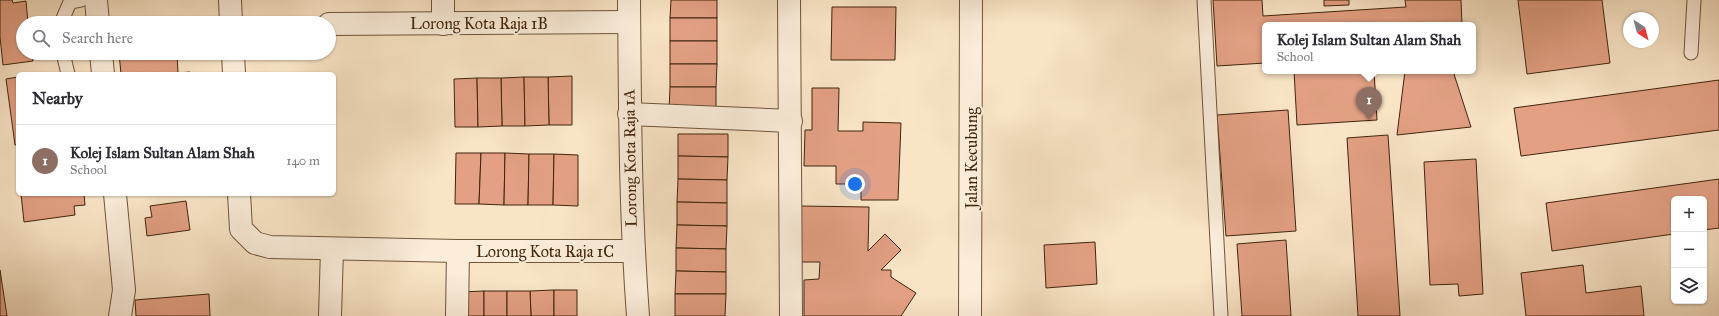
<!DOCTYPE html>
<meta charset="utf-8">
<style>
:root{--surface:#fff;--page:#f2f2f3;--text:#2b2b33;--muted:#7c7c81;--line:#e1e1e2;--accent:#111827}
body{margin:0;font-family:"IM FELL Great Primer",serif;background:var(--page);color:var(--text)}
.controls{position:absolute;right:12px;bottom:12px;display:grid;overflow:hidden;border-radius:6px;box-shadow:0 1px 3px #0004}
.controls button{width:36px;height:36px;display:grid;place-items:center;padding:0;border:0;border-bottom:1px solid var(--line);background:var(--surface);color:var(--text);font:20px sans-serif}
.compass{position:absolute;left:1623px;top:12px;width:36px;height:36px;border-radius:50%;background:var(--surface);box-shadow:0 1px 3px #0004;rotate:144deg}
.you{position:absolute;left:855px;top:184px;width:14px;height:14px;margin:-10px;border:3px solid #fff;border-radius:50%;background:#1a73e8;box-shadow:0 0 0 6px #1a73e833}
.badge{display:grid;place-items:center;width:26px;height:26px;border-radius:50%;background:var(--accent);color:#fff;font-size:13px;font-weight:700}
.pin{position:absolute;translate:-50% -33px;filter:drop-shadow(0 1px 2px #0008)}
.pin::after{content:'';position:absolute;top:21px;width:14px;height:12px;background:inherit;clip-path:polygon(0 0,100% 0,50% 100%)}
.popup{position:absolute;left:1262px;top:22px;width:214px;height:52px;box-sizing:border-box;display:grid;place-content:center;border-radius:6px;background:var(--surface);filter:drop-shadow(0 1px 3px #0005);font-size:13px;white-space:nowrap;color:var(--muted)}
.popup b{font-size:15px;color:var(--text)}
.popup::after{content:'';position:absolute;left:50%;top:100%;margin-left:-8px;border:8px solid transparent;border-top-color:var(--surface)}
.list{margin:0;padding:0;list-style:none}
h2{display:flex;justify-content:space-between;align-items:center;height:52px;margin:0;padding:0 16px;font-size:17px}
h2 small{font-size:13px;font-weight:400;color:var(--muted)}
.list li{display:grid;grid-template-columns:26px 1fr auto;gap:12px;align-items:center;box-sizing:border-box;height:72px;padding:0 16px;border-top:1px solid var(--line)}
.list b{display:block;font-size:15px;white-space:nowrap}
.list p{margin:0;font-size:13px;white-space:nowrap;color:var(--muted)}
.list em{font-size:13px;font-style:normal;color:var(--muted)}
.icon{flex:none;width:22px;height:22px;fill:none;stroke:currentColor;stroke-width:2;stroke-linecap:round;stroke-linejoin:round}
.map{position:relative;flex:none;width:1719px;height:316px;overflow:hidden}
.search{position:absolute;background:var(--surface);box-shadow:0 1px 3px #0004;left:16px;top:16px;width:320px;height:44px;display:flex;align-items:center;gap:10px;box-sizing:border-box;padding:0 14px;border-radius:22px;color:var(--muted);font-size:15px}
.panel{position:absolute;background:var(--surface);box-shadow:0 1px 3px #0004;left:16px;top:72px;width:320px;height:124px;border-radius:6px}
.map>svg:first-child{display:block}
.building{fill:#e3a084;stroke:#41250b}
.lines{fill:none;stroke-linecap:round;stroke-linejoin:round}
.service-casing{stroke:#6f553a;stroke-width:15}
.minor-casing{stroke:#6f553a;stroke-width:24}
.service{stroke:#fbedda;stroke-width:13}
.minor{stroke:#fbedda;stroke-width:22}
.labels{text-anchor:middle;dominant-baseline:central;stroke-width:4;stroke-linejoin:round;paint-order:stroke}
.street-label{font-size:16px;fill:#41250b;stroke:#fbedda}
</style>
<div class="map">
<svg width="1719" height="316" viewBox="0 0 1719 316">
<rect width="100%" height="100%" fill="#f9e4c6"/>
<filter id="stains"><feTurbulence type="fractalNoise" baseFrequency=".005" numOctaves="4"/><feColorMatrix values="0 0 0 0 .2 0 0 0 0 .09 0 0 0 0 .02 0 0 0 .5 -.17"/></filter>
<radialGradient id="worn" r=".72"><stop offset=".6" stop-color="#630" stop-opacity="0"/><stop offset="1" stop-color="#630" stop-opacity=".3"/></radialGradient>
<g class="building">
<path d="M0,0H12L13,3L26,1L28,23H23V53H32L33,61L3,65L0,37Z"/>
<path d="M671,0H717V18H670Z"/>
<path d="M1213,0H1262L1263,16L1406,7L1405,0H1461L1462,25H1265V63L1217,66Z"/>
<path d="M1324,0H1349V5L1324,6Z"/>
<path d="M1518,0H1602L1610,63L1527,74Z"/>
<path d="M832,7H896L895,60H831Z"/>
<rect x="670" y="18" width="47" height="23"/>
<rect x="670" y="41" width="47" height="23"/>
<path d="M119,53H177L178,73L190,72V74H121Z"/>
<path d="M670,64H717L716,87H670Z"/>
<path d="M1294,71H1374L1377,120L1297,125Z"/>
<path d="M1405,71H1453L1471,127L1397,135Z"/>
<path d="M572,76V125H549L548,77Z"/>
<path d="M18,77V145H15L6,79Z"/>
<path d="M524,77L525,126H502L501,78Z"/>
<path d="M524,77H548L549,125L525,126Z"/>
<path d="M477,78L478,127H455L454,79Z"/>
<path d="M477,78H501L502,126L478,127Z"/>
<path d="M1719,80V130L1521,156L1514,108Z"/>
<path d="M670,87H716V110H669Z"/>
<path d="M812,88H839L838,131H863V122L901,123L898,200H861V184H836V166H804L805,130H812Z"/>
<path d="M1288,110L1296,231L1226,236L1217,115Z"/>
<path d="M678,134H728V157L678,156Z"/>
<path d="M1388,135L1400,316H1358L1347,138Z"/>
<path d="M456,153H481L479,204H455Z"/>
<path d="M481,153H505L504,205L479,204Z"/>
<path d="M505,153L529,154L528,205H504Z"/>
<path d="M529,154H554L553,205H528Z"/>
<path d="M554,154L578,155V206L553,205Z"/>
<path d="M678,156L728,157L727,180L678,179Z"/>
<path d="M1476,159L1483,294L1459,296L1458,284L1430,285L1424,162Z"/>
<path d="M678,179L727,180V203L677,202Z"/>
<path d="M1719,179V228L1704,230V199H1674V234L1552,251L1546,203Z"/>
<path d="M21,194H84L85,205L74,206L75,215L24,222Z"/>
<path d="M186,201L190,230L147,236L145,218L152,217L150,206Z"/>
<path d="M677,202L727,203V226L677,225Z"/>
<path d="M801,206L869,207L868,251L885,234L901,250L881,270H891V277L916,293L901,316H804V280L819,279L820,262H800Z"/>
<path d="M677,225L727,226L726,249L676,248Z"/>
<path d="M1286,240L1291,316H1242L1237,244Z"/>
<path d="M1095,242L1097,284L1046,288L1044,245Z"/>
<path d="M676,248L726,249V272L676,271Z"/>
<path d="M1583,265L1586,293L1641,286L1644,316H1526L1521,273Z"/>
<path d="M0,270L7,316H0Z"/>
<path d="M676,271L726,272V294H675Z"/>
<path d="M554,290V316H531L530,291Z"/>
<rect x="554" y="290" width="23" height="26"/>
<path d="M484,291V316H461V292Z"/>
<rect x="484" y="291" width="23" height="25"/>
<path d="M507,291H530L531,316H507Z"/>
<path d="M209,294L210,316H136L135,300Z"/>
<path d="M675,294H726L725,316H675Z"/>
</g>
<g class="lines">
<g class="service-casing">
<g id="service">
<path d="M1204,0L1221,316"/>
<path d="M61,23L70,2L81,0"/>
<path d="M63,53L68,74"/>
<path d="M1691,53L1694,0"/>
</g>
</g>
<g class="minor-casing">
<g id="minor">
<path d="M96,0L98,23"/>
<path d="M230,0L231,23"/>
<path d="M443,0V24"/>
<path d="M629,0C630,106 630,211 638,316"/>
<path d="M789,0L791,316"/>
<path d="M329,24L629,22"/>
<path d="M101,53L103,74"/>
<path d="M233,53L234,74"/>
<path d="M629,114L791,121"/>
<path d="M115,194L124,290L120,316"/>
<path d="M239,194L241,229L255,243L270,247L458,251H633"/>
<path d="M330,316L332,249"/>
<path d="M457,316L458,251"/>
<path d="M970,316L971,0"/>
</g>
</g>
<use href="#service" class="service"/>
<use href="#minor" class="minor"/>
</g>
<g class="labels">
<g class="street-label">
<text x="479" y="23">Lorong Kota Raja 1B</text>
<text transform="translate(630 158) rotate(-91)">Lorong Kota Raja 1A</text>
<text transform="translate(971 158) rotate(-90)">Jalan Kecubung</text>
<text x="545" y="251">Lorong Kota Raja 1C</text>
</g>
</g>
<rect width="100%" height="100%" filter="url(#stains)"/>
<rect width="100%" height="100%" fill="url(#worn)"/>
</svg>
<div class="controls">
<button>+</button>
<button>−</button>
<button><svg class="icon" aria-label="layers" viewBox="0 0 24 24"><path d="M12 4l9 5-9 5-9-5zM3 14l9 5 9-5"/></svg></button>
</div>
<svg class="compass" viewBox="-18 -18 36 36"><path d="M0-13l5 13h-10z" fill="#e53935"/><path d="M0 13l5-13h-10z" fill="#7c7c81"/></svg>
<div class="you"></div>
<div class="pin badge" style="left:1369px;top:120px;background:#8d6e63">1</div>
<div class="popup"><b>Kolej Islam Sultan Alam Shah</b>School</div>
<div class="search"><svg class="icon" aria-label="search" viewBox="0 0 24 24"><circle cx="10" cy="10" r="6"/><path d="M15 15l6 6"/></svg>Search here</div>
<section class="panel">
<h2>Nearby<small></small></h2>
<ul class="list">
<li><span class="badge" style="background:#8d6e63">1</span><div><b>Kolej Islam Sultan Alam Shah</b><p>School</p></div><em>140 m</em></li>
</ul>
</section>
</div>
